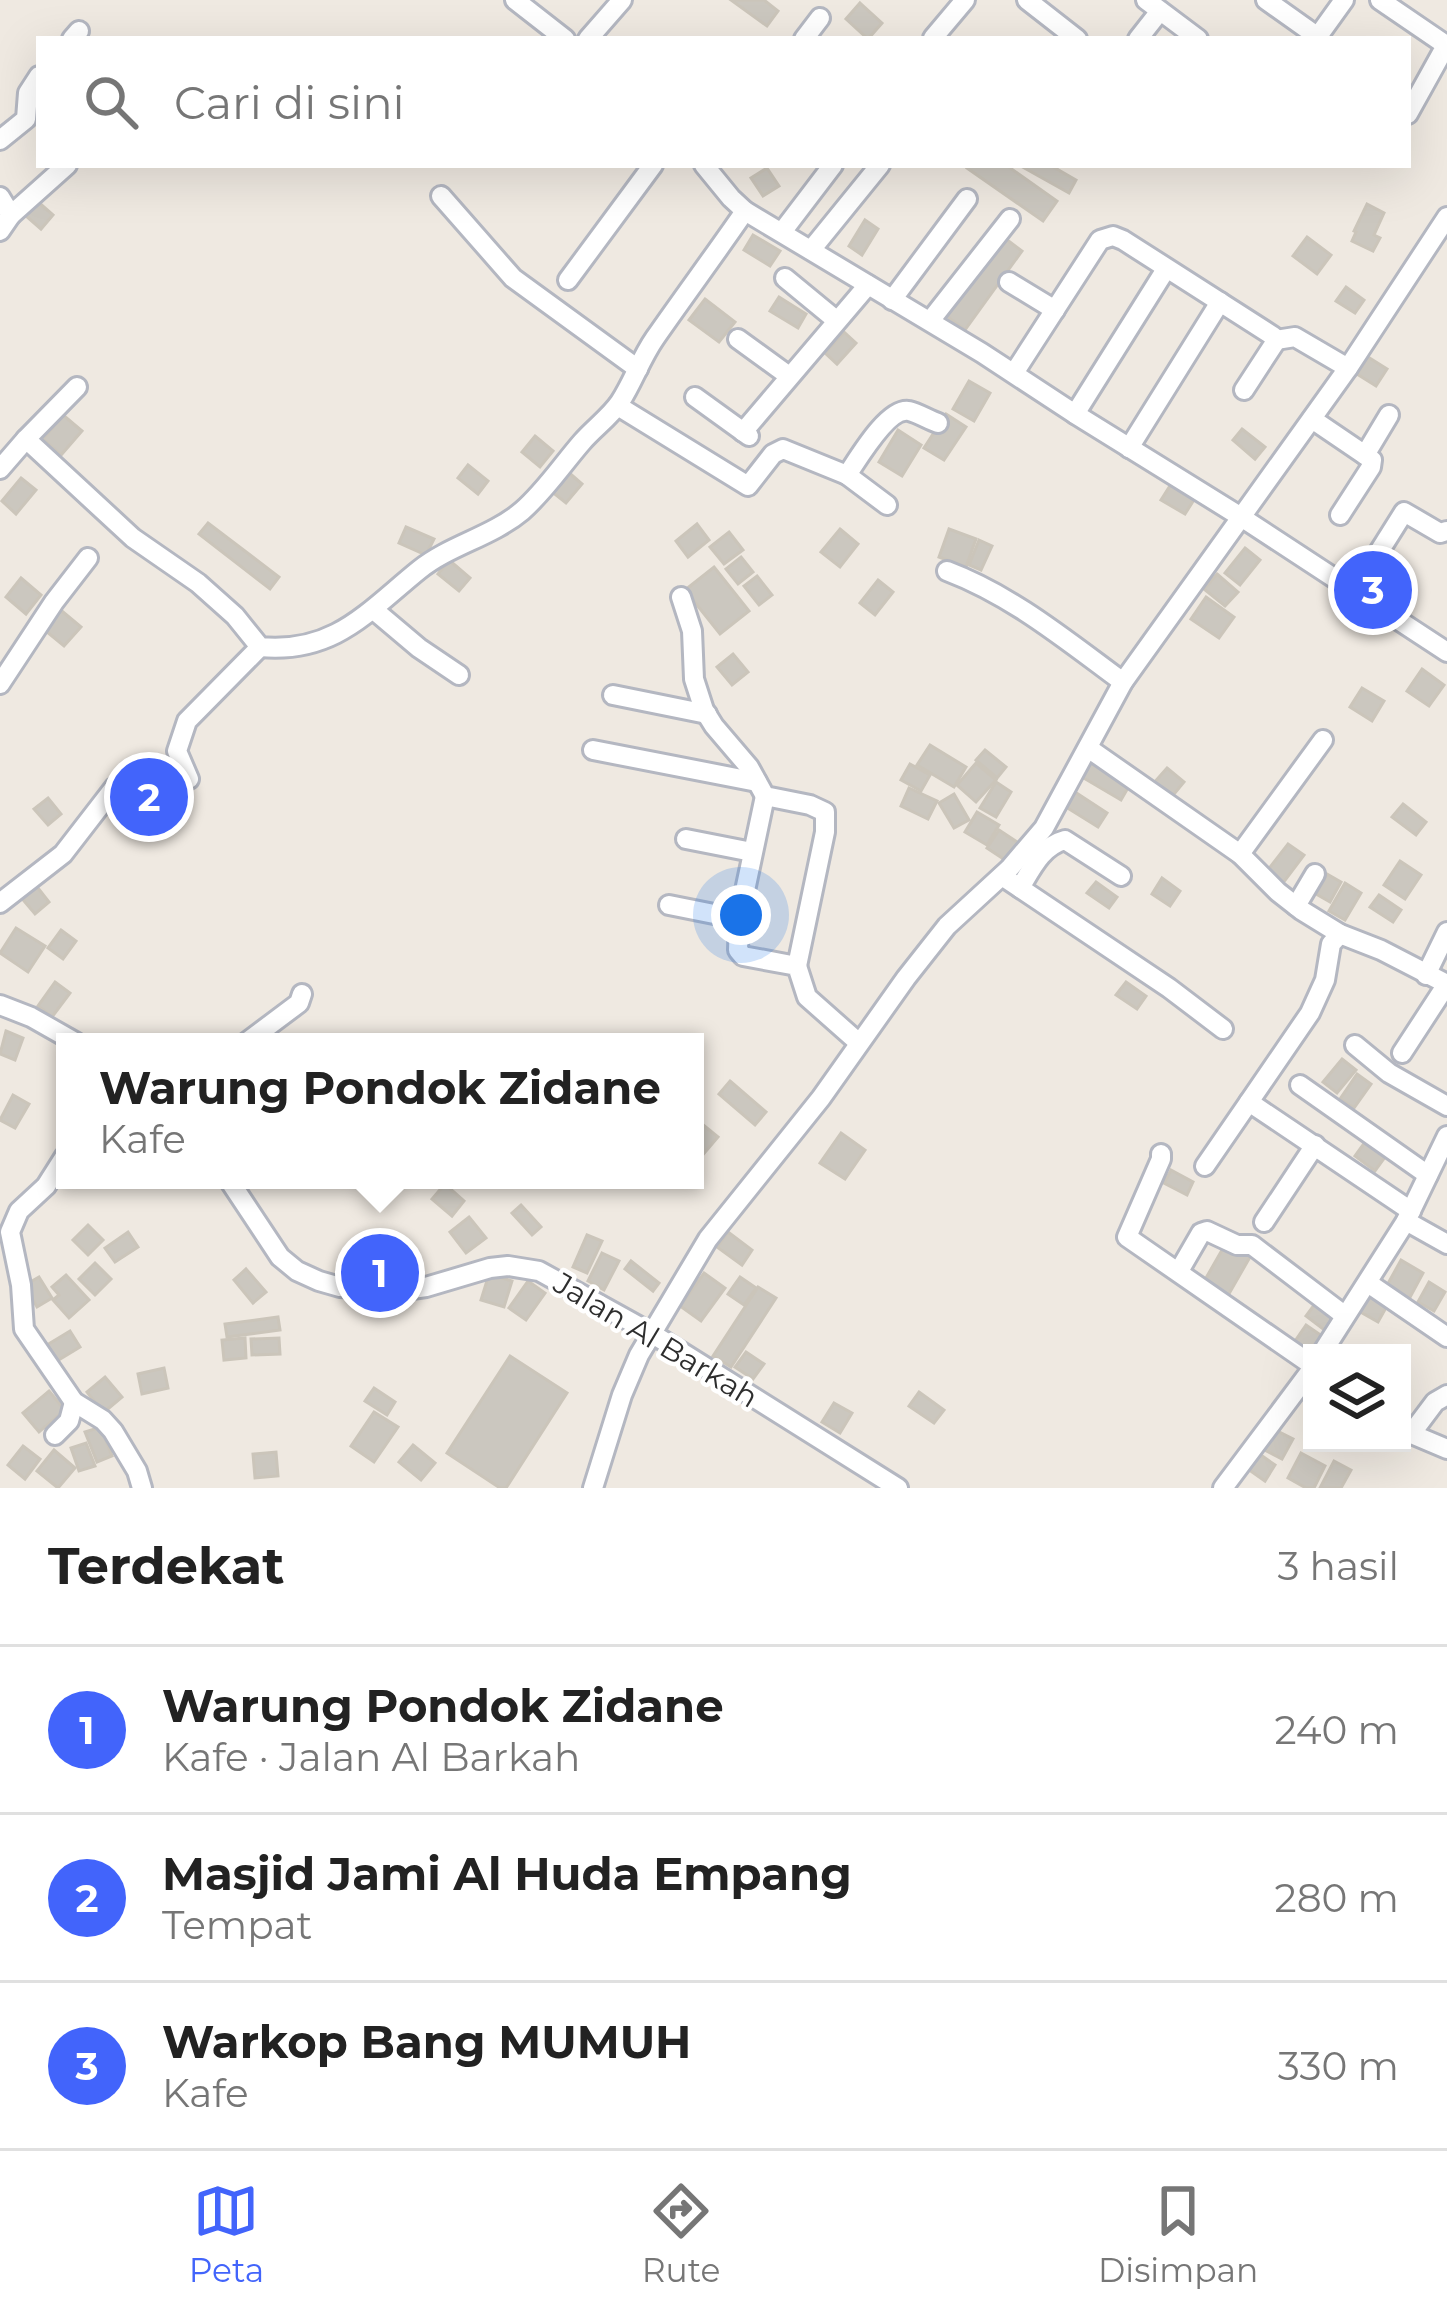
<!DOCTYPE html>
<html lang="id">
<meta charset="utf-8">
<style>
:root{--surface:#fff;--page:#f2f2f2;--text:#222;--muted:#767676;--line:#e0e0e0;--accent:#4264fb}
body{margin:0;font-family:Montserrat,sans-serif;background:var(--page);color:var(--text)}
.controls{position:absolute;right:36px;bottom:36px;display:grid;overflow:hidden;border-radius:0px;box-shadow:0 12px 48px #0002}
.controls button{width:108px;height:108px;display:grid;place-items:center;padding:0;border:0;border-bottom:3px solid var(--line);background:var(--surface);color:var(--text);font:60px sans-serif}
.you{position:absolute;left:741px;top:915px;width:42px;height:42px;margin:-30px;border:9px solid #fff;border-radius:50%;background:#1a73e8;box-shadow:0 0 0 18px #1a73e833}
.badge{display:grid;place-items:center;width:78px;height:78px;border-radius:50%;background:var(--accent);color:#fff;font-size:39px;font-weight:700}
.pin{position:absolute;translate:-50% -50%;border:6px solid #fff;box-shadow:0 3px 12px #0006}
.popup{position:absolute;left:56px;top:1033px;width:648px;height:156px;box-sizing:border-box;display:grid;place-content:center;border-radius:0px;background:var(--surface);filter:drop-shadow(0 3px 9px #0005);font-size:39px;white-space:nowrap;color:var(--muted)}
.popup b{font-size:45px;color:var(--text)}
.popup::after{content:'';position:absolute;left:50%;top:100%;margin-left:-24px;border:24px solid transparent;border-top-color:var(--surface)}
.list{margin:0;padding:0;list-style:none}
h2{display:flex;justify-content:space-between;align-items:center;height:156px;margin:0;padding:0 48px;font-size:51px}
h2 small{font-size:39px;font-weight:400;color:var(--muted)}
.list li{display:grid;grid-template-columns:78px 1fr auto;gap:36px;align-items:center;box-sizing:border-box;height:168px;padding:0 48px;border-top:3px solid var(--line)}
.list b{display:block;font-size:45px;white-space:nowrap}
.list p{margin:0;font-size:39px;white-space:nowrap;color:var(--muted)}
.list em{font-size:39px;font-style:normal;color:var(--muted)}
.icon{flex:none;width:66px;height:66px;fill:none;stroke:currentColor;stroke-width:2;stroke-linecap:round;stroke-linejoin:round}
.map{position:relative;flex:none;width:1447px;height:1488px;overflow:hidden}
.search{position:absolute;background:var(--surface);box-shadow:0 12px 48px #0002;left:36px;right:36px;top:36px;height:132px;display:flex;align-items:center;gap:30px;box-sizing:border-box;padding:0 42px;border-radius:0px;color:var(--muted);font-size:45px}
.sheet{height:660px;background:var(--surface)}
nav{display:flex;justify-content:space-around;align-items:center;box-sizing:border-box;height:168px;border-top:3px solid var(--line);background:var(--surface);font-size:33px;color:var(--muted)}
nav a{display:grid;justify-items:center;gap:6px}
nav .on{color:var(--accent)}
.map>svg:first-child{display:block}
.building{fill:#cbc7bf;stroke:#cbc5ba;stroke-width:3}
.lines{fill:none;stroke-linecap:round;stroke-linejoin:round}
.minor-casing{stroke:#b4b7c1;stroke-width:24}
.minor{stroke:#fff;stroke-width:18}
.labels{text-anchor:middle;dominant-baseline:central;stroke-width:9;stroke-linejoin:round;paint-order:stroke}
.street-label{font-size:30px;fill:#2e2e2e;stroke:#fff}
</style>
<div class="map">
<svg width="1447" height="1488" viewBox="0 0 1447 1488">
<rect width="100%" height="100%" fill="#efe9e1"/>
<g class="building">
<path d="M731,0H764L778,11L767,26Z"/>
<path d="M860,3L882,23L868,39L846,19Z"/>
<path d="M969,165H1006L1057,201L1043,221L967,168Z"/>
<path d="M1019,165H1050L1076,180L1069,193Z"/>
<path d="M767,168L779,186L763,196L751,178Z"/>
<path d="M37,201L53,215L41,229L25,215Z"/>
<path d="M1367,204L1384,213L1374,235L1380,238L1373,251L1352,241L1356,232L1354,231Z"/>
<path d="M865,220L878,229L862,255L849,246Z"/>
<path d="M753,235L780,251L770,266L744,250Z"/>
<path d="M1002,236L1022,251L965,330L945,315Z"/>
<path d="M1307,237L1331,255L1317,274L1293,256Z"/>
<path d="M1346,287L1364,300L1355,313L1336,301Z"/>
<path d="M779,297L806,314L798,328L770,311Z"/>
<path d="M705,299L735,322L719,342L689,320Z"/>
<path d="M844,332L856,343L837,364L825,353Z"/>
<path d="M1368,357L1387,369L1376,386L1357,374Z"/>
<path d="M969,381L990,393L974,421L953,409Z"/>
<path d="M946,414L966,427L944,460L924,448Z"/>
<path d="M63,415L82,431L61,455L43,439Z"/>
<path d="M1242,429L1265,447L1255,459L1233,440Z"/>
<path d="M898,430L921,445L902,476L879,462Z"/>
<path d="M535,436L553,451L540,467L522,452Z"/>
<path d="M468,465L488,481L478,494L458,478Z"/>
<path d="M567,471L582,484L566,503L551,491Z"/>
<path d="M21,478L36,490L16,514L2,501Z"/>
<path d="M1173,481L1197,495L1185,514L1161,500Z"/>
<path d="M208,523L279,577L270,589L199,534Z"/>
<path d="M697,524L709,540L688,557L676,541Z"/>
<path d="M406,527L434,539L426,555L399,543Z"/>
<path d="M840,529L858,544L840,567L821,552Z"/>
<path d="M949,529L976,539L966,567L939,557Z"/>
<path d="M729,532L743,550L724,564L710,547Z"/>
<path d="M979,540L992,546L981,570L969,565Z"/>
<path d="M1245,548L1260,560L1240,585L1225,573Z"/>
<path d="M741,557L753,572L738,584L726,569Z"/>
<path d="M449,560L470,578L459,591L438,574Z"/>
<path d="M714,567L749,611L720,634L685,590Z"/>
<path d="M1217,574L1238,592L1225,606L1204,589Z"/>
<path d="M757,576L772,595L759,605L744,586Z"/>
<path d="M21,578L41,595L26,614L6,597Z"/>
<path d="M878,580L893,592L875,615L860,603Z"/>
<path d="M1206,597L1234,617L1219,638L1191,619Z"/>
<path d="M57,607L81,627L64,646L41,627Z"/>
<path d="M733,654L748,672L732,685L717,667Z"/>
<path d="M1422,669L1444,685L1429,706L1407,691Z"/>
<path d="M1362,688L1384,701L1372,721L1350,707Z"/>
<path d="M930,745L966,767L954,787L917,765Z"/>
<path d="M985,750L1006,767L997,778L976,760Z"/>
<path d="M976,763L996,780L976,802L957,785Z"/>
<path d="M1090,763L1129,786L1121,800L1082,777Z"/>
<path d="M910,764L930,775L921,791L901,780Z"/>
<path d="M1167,768L1184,782L1170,799L1152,785Z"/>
<path d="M154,775L169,804L147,815L132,786Z"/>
<path d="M996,782L1011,792L996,817L980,808Z"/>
<path d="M909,788L937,801L928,819L901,806Z"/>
<path d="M1075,792L1107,813L1098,827L1066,807Z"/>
<path d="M954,794L969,820L954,828L939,803Z"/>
<path d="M48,798L61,814L48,825L34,809Z"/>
<path d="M1403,804L1426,822L1416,835L1392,817Z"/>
<path d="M977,812L999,825L987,845L965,832Z"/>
<path d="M999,830L1020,844L1008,862L987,848Z"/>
<path d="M1288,844L1304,855L1283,883L1267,871Z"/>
<path d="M1400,861L1421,875L1405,899L1384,885Z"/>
<path d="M1327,874L1341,882L1330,902L1316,894Z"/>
<path d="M1162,878L1180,891L1170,906L1152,894Z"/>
<path d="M1096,882L1117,897L1109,908L1087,893Z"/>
<path d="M34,883L49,902L35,914L19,895Z"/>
<path d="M1345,883L1361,893L1345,920L1329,911Z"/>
<path d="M1379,895L1401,910L1393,922L1370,907Z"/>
<path d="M16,928L45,946L28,972L0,953Z"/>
<path d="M61,930L76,941L63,959L48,948Z"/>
<path d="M55,982L70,993L52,1017L38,1006Z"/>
<path d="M1126,982L1146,996L1137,1009L1116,995Z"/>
<path d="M6,1031L23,1038L15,1060L0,1054Z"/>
<path d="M1342,1059L1356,1070L1337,1093L1323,1082Z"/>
<path d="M1357,1074L1371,1084L1354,1108L1340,1099Z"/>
<path d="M730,1081L766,1112L755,1125L719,1094Z"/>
<path d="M13,1095L29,1104L15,1128L0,1120Z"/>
<path d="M702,1124L718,1137L701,1157L695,1152V1132Z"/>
<path d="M841,1133L865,1150L845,1179L820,1163Z"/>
<path d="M1365,1142L1385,1157L1375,1171L1355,1156Z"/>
<path d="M1171,1170L1193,1182L1187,1195L1164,1183Z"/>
<path d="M363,1180H396L400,1185L381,1202Z"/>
<path d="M445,1184L464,1201L452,1216L432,1199Z"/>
<path d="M521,1205L541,1227L532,1235L512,1213Z"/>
<path d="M469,1217L486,1238L466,1253L450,1232Z"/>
<path d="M88,1225L103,1240L88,1255L73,1240Z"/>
<path d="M128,1232L138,1247L115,1262L105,1248Z"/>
<path d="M728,1232L752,1250L742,1265L717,1247Z"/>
<path d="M587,1235L602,1241L587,1273L573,1267Z"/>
<path d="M1226,1243L1250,1257L1226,1299L1202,1285Z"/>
<path d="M602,1253L619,1261L604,1290L588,1281Z"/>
<path d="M1401,1260L1423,1273L1408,1301L1385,1289Z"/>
<path d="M631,1261L659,1283L653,1291L625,1269Z"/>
<path d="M95,1263L111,1279L95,1295L79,1279Z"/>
<path d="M246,1269L266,1292L253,1303L234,1280Z"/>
<path d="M704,1273L725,1288L701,1321L680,1306Z"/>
<path d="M489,1274L512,1281L504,1307L481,1300Z"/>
<path d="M66,1275L89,1300L69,1318L53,1300L59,1295L52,1287Z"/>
<path d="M39,1277L52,1298L37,1307L25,1285Z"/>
<path d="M740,1277L756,1288L744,1305L728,1294Z"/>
<path d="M528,1281L545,1293L526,1320L509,1308Z"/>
<path d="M1429,1282L1445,1292L1434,1311L1418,1302Z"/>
<path d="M758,1287L776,1298L731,1367L713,1356Z"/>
<path d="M1364,1291L1388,1304L1378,1322L1355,1309Z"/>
<path d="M1317,1301L1338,1317L1327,1332L1306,1316Z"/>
<path d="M278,1317L280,1330L227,1337L225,1324Z"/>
<path d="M1306,1325L1325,1338L1312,1356L1293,1344Z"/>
<path d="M70,1331L80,1347L57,1361L47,1345Z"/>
<path d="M245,1338L246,1358L224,1360L222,1340Z"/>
<path d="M279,1338L280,1354L252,1355L251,1339Z"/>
<path d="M746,1352L764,1364L753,1379L735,1367Z"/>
<path d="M510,1356L567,1393L506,1488H500L447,1453Z"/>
<path d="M164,1368L168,1388L142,1394L138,1374Z"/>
<path d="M105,1377L122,1397L103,1413L87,1392Z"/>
<path d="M374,1388L395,1402L387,1415L365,1401Z"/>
<path d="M49,1391L65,1410L39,1432L23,1413Z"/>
<path d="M919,1392L944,1410L934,1423L909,1406Z"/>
<path d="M834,1403L852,1413L840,1433L822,1422Z"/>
<path d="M374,1412L398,1427L374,1462L351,1446Z"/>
<path d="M101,1427L112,1456L97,1462L85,1432Z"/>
<path d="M1269,1427L1293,1439L1282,1459L1259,1447Z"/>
<path d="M86,1443L95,1466L79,1471L71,1448Z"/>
<path d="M413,1445L435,1463L421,1480L399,1462Z"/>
<path d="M23,1446L40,1459L25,1479L8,1465Z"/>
<path d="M54,1450L75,1468L58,1488L37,1471Z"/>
<path d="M276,1452L278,1476L255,1478L253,1454Z"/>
<path d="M1258,1453L1275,1465L1265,1481L1248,1469Z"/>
<path d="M1301,1453L1325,1466L1314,1488H1306L1288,1478Z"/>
<path d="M1334,1461L1351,1470L1341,1488H1320Z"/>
</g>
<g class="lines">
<g class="minor-casing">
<g id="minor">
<path d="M515,0L565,39"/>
<path d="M1027,0L1077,39"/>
<path d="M1146,0L1198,39"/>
<path d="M1266,0L1321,39"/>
<path d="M1380,0L1443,43L1444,49L1408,114"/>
<path d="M933,38L965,0"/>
<path d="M72,39L79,31"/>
<path d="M588,39L622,0"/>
<path d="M804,39L820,18"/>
<path d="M1138,39L1160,11"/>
<path d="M1316,39L1344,0"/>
<path d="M0,140L26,119L28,93L39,76"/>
<path d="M704,165L731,198L745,211L982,353L1075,414L1241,517L1447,652"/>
<path d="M441,196L513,278L638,369"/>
<path d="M0,197L11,215L0,231"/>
<path d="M11,215L67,165"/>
<path d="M782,232L833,165"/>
<path d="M811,250L880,165"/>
<path d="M785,278L836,320"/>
<path d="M568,280L653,165"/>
<path d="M1009,282L1055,310"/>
<path d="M892,300L967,199"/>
<path d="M930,321L1010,219"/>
<path d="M738,339L789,376"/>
<path d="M1276,340L1295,337L1348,368"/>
<path d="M1014,373L1100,240L1113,236L1123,240L1273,336L1276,340L1274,344L1244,390"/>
<path d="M695,397L749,436"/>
<path d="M618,406L748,486L773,454L783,449L847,475L887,505"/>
<path d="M1075,414L1166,269"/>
<path d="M1312,419L1365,455L1389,415"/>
<path d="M743,432L868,285"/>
<path d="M26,439L77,387"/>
<path d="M1129,448L1220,302"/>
<path d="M0,469L26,439L133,538L198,583L235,616L260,647C334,654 367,612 419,570C450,545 491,537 522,511C545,491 562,465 582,442C594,428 610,417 620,402C633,382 641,358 655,338C685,295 716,253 745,211"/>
<path d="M847,475C858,459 888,407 909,411C918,413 929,420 938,423"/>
<path d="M1340,515L1371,467L1372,460L1365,455"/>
<path d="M947,571C1013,596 1067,641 1123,682"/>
<path d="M1355,590L1404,512L1440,533L1447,531"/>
<path d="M681,597L692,631L694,679L704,710L714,726L749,767L765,796L810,805L825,812V832L797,966"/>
<path d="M374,610L419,648L459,675"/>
<path d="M0,684L54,602L88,558"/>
<path d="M613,695L707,714"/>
<path d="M1088,748L1240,854L1278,892L1301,910L1340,934L1381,950L1447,984"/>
<path d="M593,750L757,782"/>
<path d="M189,779L177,751L187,721L260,647"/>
<path d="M765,796L739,919L738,950L743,956L797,966L807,997L859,1043"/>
<path d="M686,839L752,852"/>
<path d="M1240,854L1323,740"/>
<path d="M1002,876L1169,988L1223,1029"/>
<path d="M1020,888C1032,868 1042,846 1065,840L1121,876"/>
<path d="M0,903L63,854L114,788"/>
<path d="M669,905L739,919"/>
<path d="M1296,906L1315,874"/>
<path d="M1426,975L1447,932"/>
<path d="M0,1005L31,1017L75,1042"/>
<path d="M247,1042L299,1003L302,994"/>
<path d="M1355,1045L1389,1073L1447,1106"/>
<path d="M1402,1053L1447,984"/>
<path d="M1300,1085L1428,1175"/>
<path d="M1249,1102L1310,1013L1325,980L1331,944L1340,934"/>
<path d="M1161,1154V1159L1127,1237L1312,1365"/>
<path d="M65,1156L46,1186L19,1211L10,1232L21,1285L24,1329L74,1402L103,1420L113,1431L137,1471L142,1488"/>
<path d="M1205,1166L1249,1102L1411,1211"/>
<path d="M229,1180L280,1257L297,1271L319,1281L340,1287L398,1291L426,1287L490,1268L508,1266L539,1271L651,1333L898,1488"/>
<path d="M1406,1221L1447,1244"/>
<path d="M1264,1222L1315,1145"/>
<path d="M1179,1271L1201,1233L1207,1231L1237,1245H1252L1344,1315"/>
<path d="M1368,1283L1447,1337"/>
<path d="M1322,1353L1406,1221L1447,1136"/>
<path d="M1402,1430L1447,1449"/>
<path d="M1411,1434L1435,1402L1447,1395"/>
<path d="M55,1435L69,1421L74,1402"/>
<path d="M593,1488L622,1395L639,1355L708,1239L821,1098L906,978L947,926L1009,869L1044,828L1123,682L1348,368L1447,217"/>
<path d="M1223,1488L1312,1369"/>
</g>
</g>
<use href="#minor" class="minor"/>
</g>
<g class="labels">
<g class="street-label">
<text transform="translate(656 1340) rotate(31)">Jalan Al Barkah</text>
</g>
</g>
</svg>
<div class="controls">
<button><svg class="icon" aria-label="layers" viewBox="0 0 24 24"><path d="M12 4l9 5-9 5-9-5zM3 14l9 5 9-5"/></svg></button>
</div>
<div class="you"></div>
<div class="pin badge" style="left:380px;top:1273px">1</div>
<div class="popup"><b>Warung Pondok Zidane</b>Kafe</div>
<div class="pin badge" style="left:149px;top:797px">2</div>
<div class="pin badge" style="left:1373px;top:590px">3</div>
<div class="search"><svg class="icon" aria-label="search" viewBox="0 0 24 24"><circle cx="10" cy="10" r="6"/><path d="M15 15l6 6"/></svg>Cari di sini</div>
</div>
<section class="sheet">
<h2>Terdekat<small>3 hasil</small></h2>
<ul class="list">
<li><span class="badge">1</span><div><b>Warung Pondok Zidane</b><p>Kafe · Jalan Al Barkah</p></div><em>240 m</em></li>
<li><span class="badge">2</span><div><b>Masjid Jami Al Huda Empang</b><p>Tempat</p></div><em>280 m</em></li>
<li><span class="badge">3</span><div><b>Warkop Bang MUMUH</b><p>Kafe</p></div><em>330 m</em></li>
</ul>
</section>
<nav>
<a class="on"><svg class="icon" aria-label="map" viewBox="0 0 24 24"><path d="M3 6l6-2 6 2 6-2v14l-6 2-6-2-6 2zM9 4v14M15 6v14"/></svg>Peta</a>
<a><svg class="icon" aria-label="directions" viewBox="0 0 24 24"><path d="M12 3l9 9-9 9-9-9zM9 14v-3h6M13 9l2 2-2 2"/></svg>Rute</a>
<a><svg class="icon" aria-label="saved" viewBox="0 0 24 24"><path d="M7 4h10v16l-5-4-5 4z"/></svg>Disimpan</a>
</nav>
